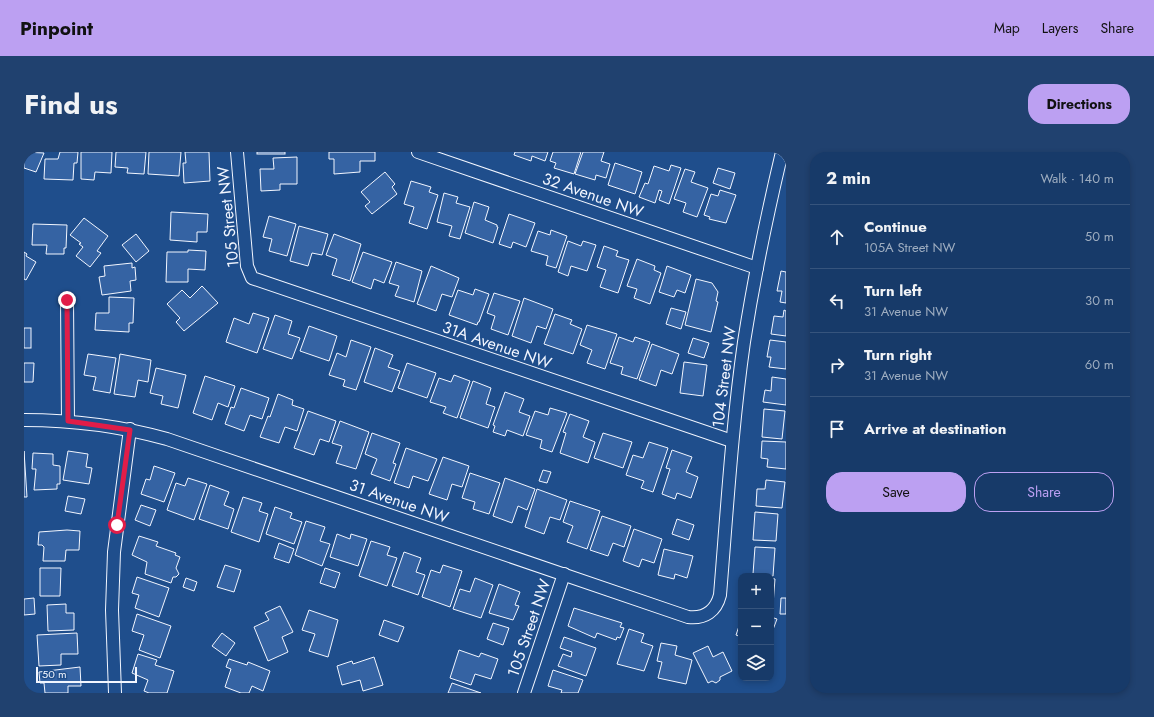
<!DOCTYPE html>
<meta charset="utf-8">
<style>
:root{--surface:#173a69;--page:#20416f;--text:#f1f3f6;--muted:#9eadc0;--line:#36547d;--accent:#bca0f2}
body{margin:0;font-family:Jost,sans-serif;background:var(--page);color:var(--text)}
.controls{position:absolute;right:12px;bottom:12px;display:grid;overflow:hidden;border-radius:8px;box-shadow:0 2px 6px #0003}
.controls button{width:36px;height:36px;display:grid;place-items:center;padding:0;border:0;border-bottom:1px solid var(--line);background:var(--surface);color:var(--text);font:20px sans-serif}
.scale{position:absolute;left:12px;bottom:10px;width:101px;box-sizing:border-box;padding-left:4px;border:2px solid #f2f6ff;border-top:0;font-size:11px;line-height:14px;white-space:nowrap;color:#f2f6ff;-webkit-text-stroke:3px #1f4e8c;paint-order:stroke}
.stop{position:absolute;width:12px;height:12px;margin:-9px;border:3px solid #e11d48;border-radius:50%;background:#fff}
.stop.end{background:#e11d48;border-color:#fff;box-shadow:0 1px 4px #0008}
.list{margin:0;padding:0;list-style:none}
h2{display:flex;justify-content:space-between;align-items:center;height:52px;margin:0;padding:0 16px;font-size:17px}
h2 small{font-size:13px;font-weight:400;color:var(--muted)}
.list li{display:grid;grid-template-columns:26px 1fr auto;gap:12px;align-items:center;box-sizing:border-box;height:64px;padding:0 16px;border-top:1px solid var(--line)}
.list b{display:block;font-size:15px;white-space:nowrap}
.list p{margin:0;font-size:13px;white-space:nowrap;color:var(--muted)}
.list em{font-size:13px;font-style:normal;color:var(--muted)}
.actions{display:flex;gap:8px;padding:12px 16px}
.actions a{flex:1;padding:9px 0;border:1px solid var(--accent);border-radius:16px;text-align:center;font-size:14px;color:var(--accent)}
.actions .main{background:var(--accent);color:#111}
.icon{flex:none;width:22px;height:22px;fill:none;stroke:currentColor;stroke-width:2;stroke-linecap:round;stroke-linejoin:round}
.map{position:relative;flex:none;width:762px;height:541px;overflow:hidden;border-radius:16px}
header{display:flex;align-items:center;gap:24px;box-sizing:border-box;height:56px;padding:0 20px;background:var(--accent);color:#111}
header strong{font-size:19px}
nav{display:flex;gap:22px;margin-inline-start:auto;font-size:14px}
.intro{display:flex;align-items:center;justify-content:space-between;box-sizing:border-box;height:96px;padding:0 24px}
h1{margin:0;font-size:28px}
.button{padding:10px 18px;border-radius:16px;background:var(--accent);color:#111;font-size:14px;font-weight:700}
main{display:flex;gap:24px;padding:0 24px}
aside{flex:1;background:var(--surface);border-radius:16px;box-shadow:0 2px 6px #0003}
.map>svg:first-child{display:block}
.building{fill:#3563a3;stroke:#f2f6ff}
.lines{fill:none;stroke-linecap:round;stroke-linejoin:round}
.minor-casing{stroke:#f2f6ff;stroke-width:14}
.minor{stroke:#1f4e8c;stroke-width:12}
.route{stroke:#e11d48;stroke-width:5}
.labels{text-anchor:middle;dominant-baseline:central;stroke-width:3;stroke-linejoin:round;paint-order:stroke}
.street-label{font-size:16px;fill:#f2f6ff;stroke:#1f4e8c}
</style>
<header>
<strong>Pinpoint</strong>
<nav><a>Map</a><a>Layers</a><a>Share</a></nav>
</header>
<div class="intro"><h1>Find us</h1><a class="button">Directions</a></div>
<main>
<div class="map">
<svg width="762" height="541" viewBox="0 0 762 541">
<rect width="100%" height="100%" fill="#1f4e8c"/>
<g class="building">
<path d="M0,0L20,1L12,20L0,16Z"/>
<path d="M36,0H54L53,11H50L49,28L20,27L21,7H34Z"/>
<path d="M57,0H88L87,21L71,20L70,28L57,27Z"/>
<path d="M92,0H122L120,22L103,21L104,16L91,15Z"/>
<path d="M125,0H157L155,24L124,22Z"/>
<path d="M161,0H185L186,29L160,31L159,11H162Z"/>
<rect x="233" y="0" width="28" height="2"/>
<path d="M305,0H351V9H336V20L310,22V7H305Z"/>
<path d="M491,0H524L521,9L508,4L507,9L490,3Z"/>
<path d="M529,0H557L550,22L530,16L532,11L526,9Z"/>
<path d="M559,0H580L577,9L586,12L582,26L572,23L571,28L551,22Z"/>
<path d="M273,5V32H256V38L237,39L236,17H250L249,6Z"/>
<path d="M591,11L618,20L611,42L584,33Z"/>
<path d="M647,13L657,16L645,52L635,48L638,39L635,38L631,51L615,45L621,31L624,32L630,14L645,19Z"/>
<path d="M694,16L711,21L706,37L689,31Z"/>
<path d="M661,17L671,20L667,30L684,36L673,65L659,60L662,51L650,47Z"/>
<path d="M361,20L371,32L368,35L373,42L348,62L341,54L346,50L337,40Z"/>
<path d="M387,29L407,35L405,40L414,43L403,77L385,71L390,55L380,52Z"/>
<path d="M696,38L712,43L702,71L685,67L686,65L680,63L687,42L694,44Z"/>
<path d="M420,41L434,45L432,51L446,55L436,87L425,84L428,74L413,70Z"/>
<path d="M450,50L465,55L461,68L473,73V75H474L469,91L441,81Z"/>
<path d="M147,60L184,62L183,80H173V90L146,88Z"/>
<path d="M485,62L511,71L502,95L489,90L487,96L475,92Z"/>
<path d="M245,64L272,72L263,104L245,99L248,87L239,85Z"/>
<path d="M60,66L84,84L73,99L77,101L66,115L52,104L59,95L55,92L57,91L46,83Z"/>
<path d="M9,72L43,73L42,96H40V102H22L23,93H8Z"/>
<path d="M275,74L304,82L298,103L288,101L284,114L266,109Z"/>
<path d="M527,78L543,84L532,116L522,113L524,104L507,99L514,79L526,83Z"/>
<path d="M112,82L125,99L112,110L98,93Z"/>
<path d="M310,82L337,92L326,129L308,123L313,107L302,103Z"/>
<path d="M544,89L557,94L559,89L572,93L563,119L547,114L544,124L534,120Z"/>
<path d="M580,94L594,99L592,104L605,108L594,141L576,135L582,118L573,115Z"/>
<path d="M164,98L182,99L181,118L164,117V130H142L143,100H164Z"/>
<path d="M0,100L3,102L2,104L12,110L2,128L0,127Z"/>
<path d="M339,100L368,110L360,131L350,127L347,137L328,130Z"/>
<path d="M613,107L631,114L630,118L637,121L626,152L610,146L613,137L603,134Z"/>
<path d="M372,110L398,119L390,150L371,144L375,134L365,131Z"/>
<path d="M108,111V116L111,115L112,128L106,129L107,139L78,143L75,125L81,124L80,114Z"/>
<path d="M407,114L435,126L428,145L418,142L412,159L393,152Z"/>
<path d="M643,114L667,123L661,141L653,138L650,145L635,140Z"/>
<path d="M757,119L762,120V151L756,150L758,139H753Z"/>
<path d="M672,127L688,131L694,140L692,149L694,150L687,180L661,173Z"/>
<path d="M178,134L194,151L160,179L152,170L156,166L143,152L158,138L166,146Z"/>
<path d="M451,137L465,142L455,170H454L453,173L425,163L434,138L449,143Z"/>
<path d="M470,141L496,149L484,183L467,177L471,164L463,161Z"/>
<path d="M85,145L110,146L109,171H105V180L71,178L72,161H85Z"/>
<path d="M500,146L529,157L522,177L513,174L507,191L488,184Z"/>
<path d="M647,156L662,160L657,177L642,172Z"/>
<path d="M760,158L762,159V184L747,182L750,164L759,165Z"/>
<path d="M229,161L245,166L233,201L202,190L210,166L225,172Z"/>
<path d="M531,162L548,168L546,172L558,177L549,202L520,192Z"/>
<path d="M251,163L268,169L264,182L276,186L268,207L239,197Z"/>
<path d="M563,173L593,182L581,217L563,211L568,198L556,193Z"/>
<path d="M285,174L313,184L305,209L276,199Z"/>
<rect x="0" y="176" width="7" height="20"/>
<path d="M595,185L609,190L611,185L626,190L613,227L597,222L599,215L586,211Z"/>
<path d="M669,186L685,191L680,206L664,201Z"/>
<path d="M327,188L347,195L332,238L319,234L321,228L305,223L313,201L322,205Z"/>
<path d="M746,188L762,190V217L745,215L747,205H743Z"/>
<path d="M628,192L655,202L648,222L637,218L632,234L615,228Z"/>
<path d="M351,196L369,203L364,215L376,219L368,240L340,230Z"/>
<path d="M64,202L92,206L86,241L69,238L72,225L60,223Z"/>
<path d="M96,202L127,208L124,230L114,228L111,245L90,242Z"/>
<path d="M660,210L683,213L679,244L656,241Z"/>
<path d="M0,211H10L9,230H0Z"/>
<path d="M383,211L412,221L403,246L374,236Z"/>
<path d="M132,216L162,223L154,256L137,252L139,244L126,241Z"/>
<path d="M430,223L446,229L433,266L419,261L422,255L406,250L415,226L427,230Z"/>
<path d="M181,224L211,234L204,255L194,251L188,268L169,261Z"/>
<path d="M748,225L762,227V253L739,250L741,238L747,239Z"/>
<path d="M449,229L467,236L462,252L471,255L464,276L436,266Z"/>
<path d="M217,236L245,246L238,267L226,263L220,279L201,272L207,255L210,256Z"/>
<path d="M481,240L500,247L495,260L506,264L499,284L483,278L481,284L469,280L471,274L469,273Z"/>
<path d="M254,242L269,248L268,253L280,257L273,279L261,275L255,291L236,285L244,264L246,265Z"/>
<path d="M526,256L543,261L528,300L516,296L518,288L502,283L511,259L524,263Z"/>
<path d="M740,257L761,259L758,287L738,285Z"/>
<path d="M284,259L312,269L305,290L296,287L290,303L270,296Z"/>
<path d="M546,262L565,269L559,285L571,290L564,311L536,301L542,281L539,280Z"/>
<path d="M316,269L345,280L332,317L312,311L318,294L308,291Z"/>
<path d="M348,281L376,291L369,311L372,312L366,329L347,322L353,307L341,302Z"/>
<path d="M579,281L608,290L599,316L570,306Z"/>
<path d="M738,289L762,290V317L743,315L744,307L737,306Z"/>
<path d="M625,290L644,296L629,340L617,336L620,329L602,323L609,303L619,306Z"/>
<path d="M382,296L413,307L404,329L389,324L385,336L370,331Z"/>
<path d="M648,298L668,305L662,320L674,325L667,346L653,341L651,347L638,342L646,317L642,316Z"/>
<path d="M0,299L3,345H0Z"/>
<path d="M44,299L64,302L62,315L68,316L65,332L39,328Z"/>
<path d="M9,301L29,302V313L36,314V332H33V337L10,338L12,317H8Z"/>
<path d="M419,305L445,314L438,335L428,332L423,348L405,342Z"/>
<path d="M130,314L151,321L140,350L117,342L122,327L126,328Z"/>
<path d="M519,318L527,320L523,331L515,329Z"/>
<path d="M446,321L476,331L465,362L449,357L451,350L438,346Z"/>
<path d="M164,326L183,332L170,368L143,358L152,331L161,334Z"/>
<path d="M481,326L511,337L503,358L494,354L488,371L469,364Z"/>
<path d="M742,328L761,330L758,356L732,354L733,337H741Z"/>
<path d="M186,333L205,340L200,353L210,357L204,377L175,367Z"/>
<path d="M513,337L543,348L536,368L526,365L520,382L501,375Z"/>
<path d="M44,344L61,347L57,362L41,359Z"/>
<path d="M219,345L238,351L235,359L244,362L235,390L207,380Z"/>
<path d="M546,349L576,359L563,397L543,390L549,374L539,370Z"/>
<path d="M117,353L132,358L126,374L111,368Z"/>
<path d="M251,355L268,361L266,366L278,370L270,392L242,382Z"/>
<path d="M731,360L754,362L752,389L729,388Z"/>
<path d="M578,364L607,374L600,395L589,391L584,404L566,398Z"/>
<path d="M653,367L670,373L665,388L648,382Z"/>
<path d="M282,369L301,375L296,389L306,392L298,414L271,403Z"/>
<path d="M610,377L638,387L630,411L618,407L615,415L599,409Z"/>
<path d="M43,378L56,379L55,398H42L41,409H19L20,395L18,393H14L15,380Z"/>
<path d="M313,382L326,387L327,382L343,387L334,414L306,405Z"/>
<path d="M115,384L134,390L132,394L152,401L151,403L156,405L152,416L155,422L152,425H149L147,431L121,422L123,410L108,403Z"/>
<path d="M347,389L366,395L363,403L373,406L363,434L335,424Z"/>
<path d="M255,391L270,397L265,411L250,406Z"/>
<path d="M731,395L751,396L749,424L729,422Z"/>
<path d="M640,397L669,404L663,426L651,422L650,427L634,423Z"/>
<path d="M380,400L397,406L392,420L401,423L394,443L368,434Z"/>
<path d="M201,413L217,418L210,440L193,435Z"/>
<path d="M419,413L438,419L426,455L398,445L407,418L416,421Z"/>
<path d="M16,416H37L36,444H16Z"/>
<path d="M301,416L316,421L311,436L296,431Z"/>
<path d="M113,425L145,436L135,465L111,456L115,443L108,441Z"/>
<path d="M162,426L173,430L170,439L159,435Z"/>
<path d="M451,426L469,433L457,466L429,457L436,437L446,440Z"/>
<path d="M747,426L751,427L749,453L747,452Z"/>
<path d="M475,432L496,440L491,453L495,454L489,468L465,461Z"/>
<path d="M10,446L11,462L0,463V447Z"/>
<path d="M757,446H762V462H756Z"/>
<path d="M42,452V461H50V478L24,479L23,453Z"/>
<path d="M256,454L269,480L258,485L264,500L244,509L230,475L245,468L241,461Z"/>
<path d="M550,456L598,471L596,475L600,476L596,486L593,485L592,488L573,481L571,486L544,474Z"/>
<path d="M285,458L314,468L304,505L285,499L291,482L278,478Z"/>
<path d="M113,462L147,474L136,506L115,498L120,483L108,479Z"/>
<path d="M747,465L753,467L747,483Z"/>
<path d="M360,468L380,475L374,490L355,483Z"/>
<path d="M717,468V485L712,483Z"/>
<path d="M469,471L485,476L479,493L463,487Z"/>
<path d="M605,477L620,482L617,490L629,494L620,519L593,512Z"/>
<path d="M53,481L54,502H37V513L15,514L13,483Z"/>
<path d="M198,481L211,491L202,504L188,494Z"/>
<path d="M540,485L572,496L562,524L534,514L539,502L547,505L548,500L536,496Z"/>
<path d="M637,491L653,494L651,503L668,508L662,532L634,526L638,510L633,509Z"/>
<path d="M684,494L689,505L699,500L708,519L696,525V528L692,531L688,529L684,531L669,501Z"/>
<path d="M435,498L455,505L457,501L474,507L467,527L451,522L447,533L426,526Z"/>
<path d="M114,502L133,508L131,513L150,519L143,541H125L120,539L124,528L108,521Z"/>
<path d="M350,505L359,533L339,539L336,528L318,533L313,514L328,509L329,512Z"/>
<path d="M205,507L223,513L224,510L246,519L239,539L228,534L225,541H217L201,535L207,517L202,515Z"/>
<path d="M56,515L57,534H44V541H21L20,531H16L15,520Z"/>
<path d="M529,518L559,528L554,541H537L538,538L524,534Z"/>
<path d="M428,531L457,541H424Z"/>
</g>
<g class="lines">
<g class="minor-casing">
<g id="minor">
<path d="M213,0L223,114L228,126L708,289"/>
<path d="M394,0L733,116"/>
<path d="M43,148L44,269"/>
<path d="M0,268C49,268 96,274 143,287L664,465C681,467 692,459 696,443C703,358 708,274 720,190C730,126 743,63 758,0"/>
<path d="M91,541L88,458L90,400L106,277"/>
<path d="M500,541L540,422"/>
</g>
</g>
<use href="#minor" class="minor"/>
</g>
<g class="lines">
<path class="route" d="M43,148L44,269L106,278L93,373"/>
</g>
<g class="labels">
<g class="street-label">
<text transform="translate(569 43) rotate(19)">32 Avenue NW</text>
<text transform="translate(204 65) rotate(-96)">105 Street NW</text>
<text transform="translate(473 193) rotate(19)">31A Avenue NW</text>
<text transform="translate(700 225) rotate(-83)">104 Street NW</text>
<text transform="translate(375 349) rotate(19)">31 Avenue NW</text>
<text transform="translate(505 476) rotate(-71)">105 Street NW</text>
</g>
</g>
</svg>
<div class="controls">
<button>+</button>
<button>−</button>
<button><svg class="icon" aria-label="layers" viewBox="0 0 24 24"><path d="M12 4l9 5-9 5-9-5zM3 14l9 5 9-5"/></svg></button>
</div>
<div class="scale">50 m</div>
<div class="stop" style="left:93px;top:373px"></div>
<div class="stop end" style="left:43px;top:148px"></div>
</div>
<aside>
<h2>2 min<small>Walk · 140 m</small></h2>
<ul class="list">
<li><svg class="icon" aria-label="ahead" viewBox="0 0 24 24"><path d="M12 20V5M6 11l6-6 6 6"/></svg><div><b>Continue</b><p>105A Street NW</p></div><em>50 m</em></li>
<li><svg class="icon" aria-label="left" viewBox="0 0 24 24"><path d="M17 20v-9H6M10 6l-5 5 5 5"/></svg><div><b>Turn left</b><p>31 Avenue NW</p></div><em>30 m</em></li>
<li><svg class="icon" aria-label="right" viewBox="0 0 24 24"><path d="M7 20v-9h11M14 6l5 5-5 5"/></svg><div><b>Turn right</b><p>31 Avenue NW</p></div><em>60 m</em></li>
<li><svg class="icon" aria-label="arrive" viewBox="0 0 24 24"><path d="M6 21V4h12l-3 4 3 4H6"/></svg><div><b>Arrive at destination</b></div></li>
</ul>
<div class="actions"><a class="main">Save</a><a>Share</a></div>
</aside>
</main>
